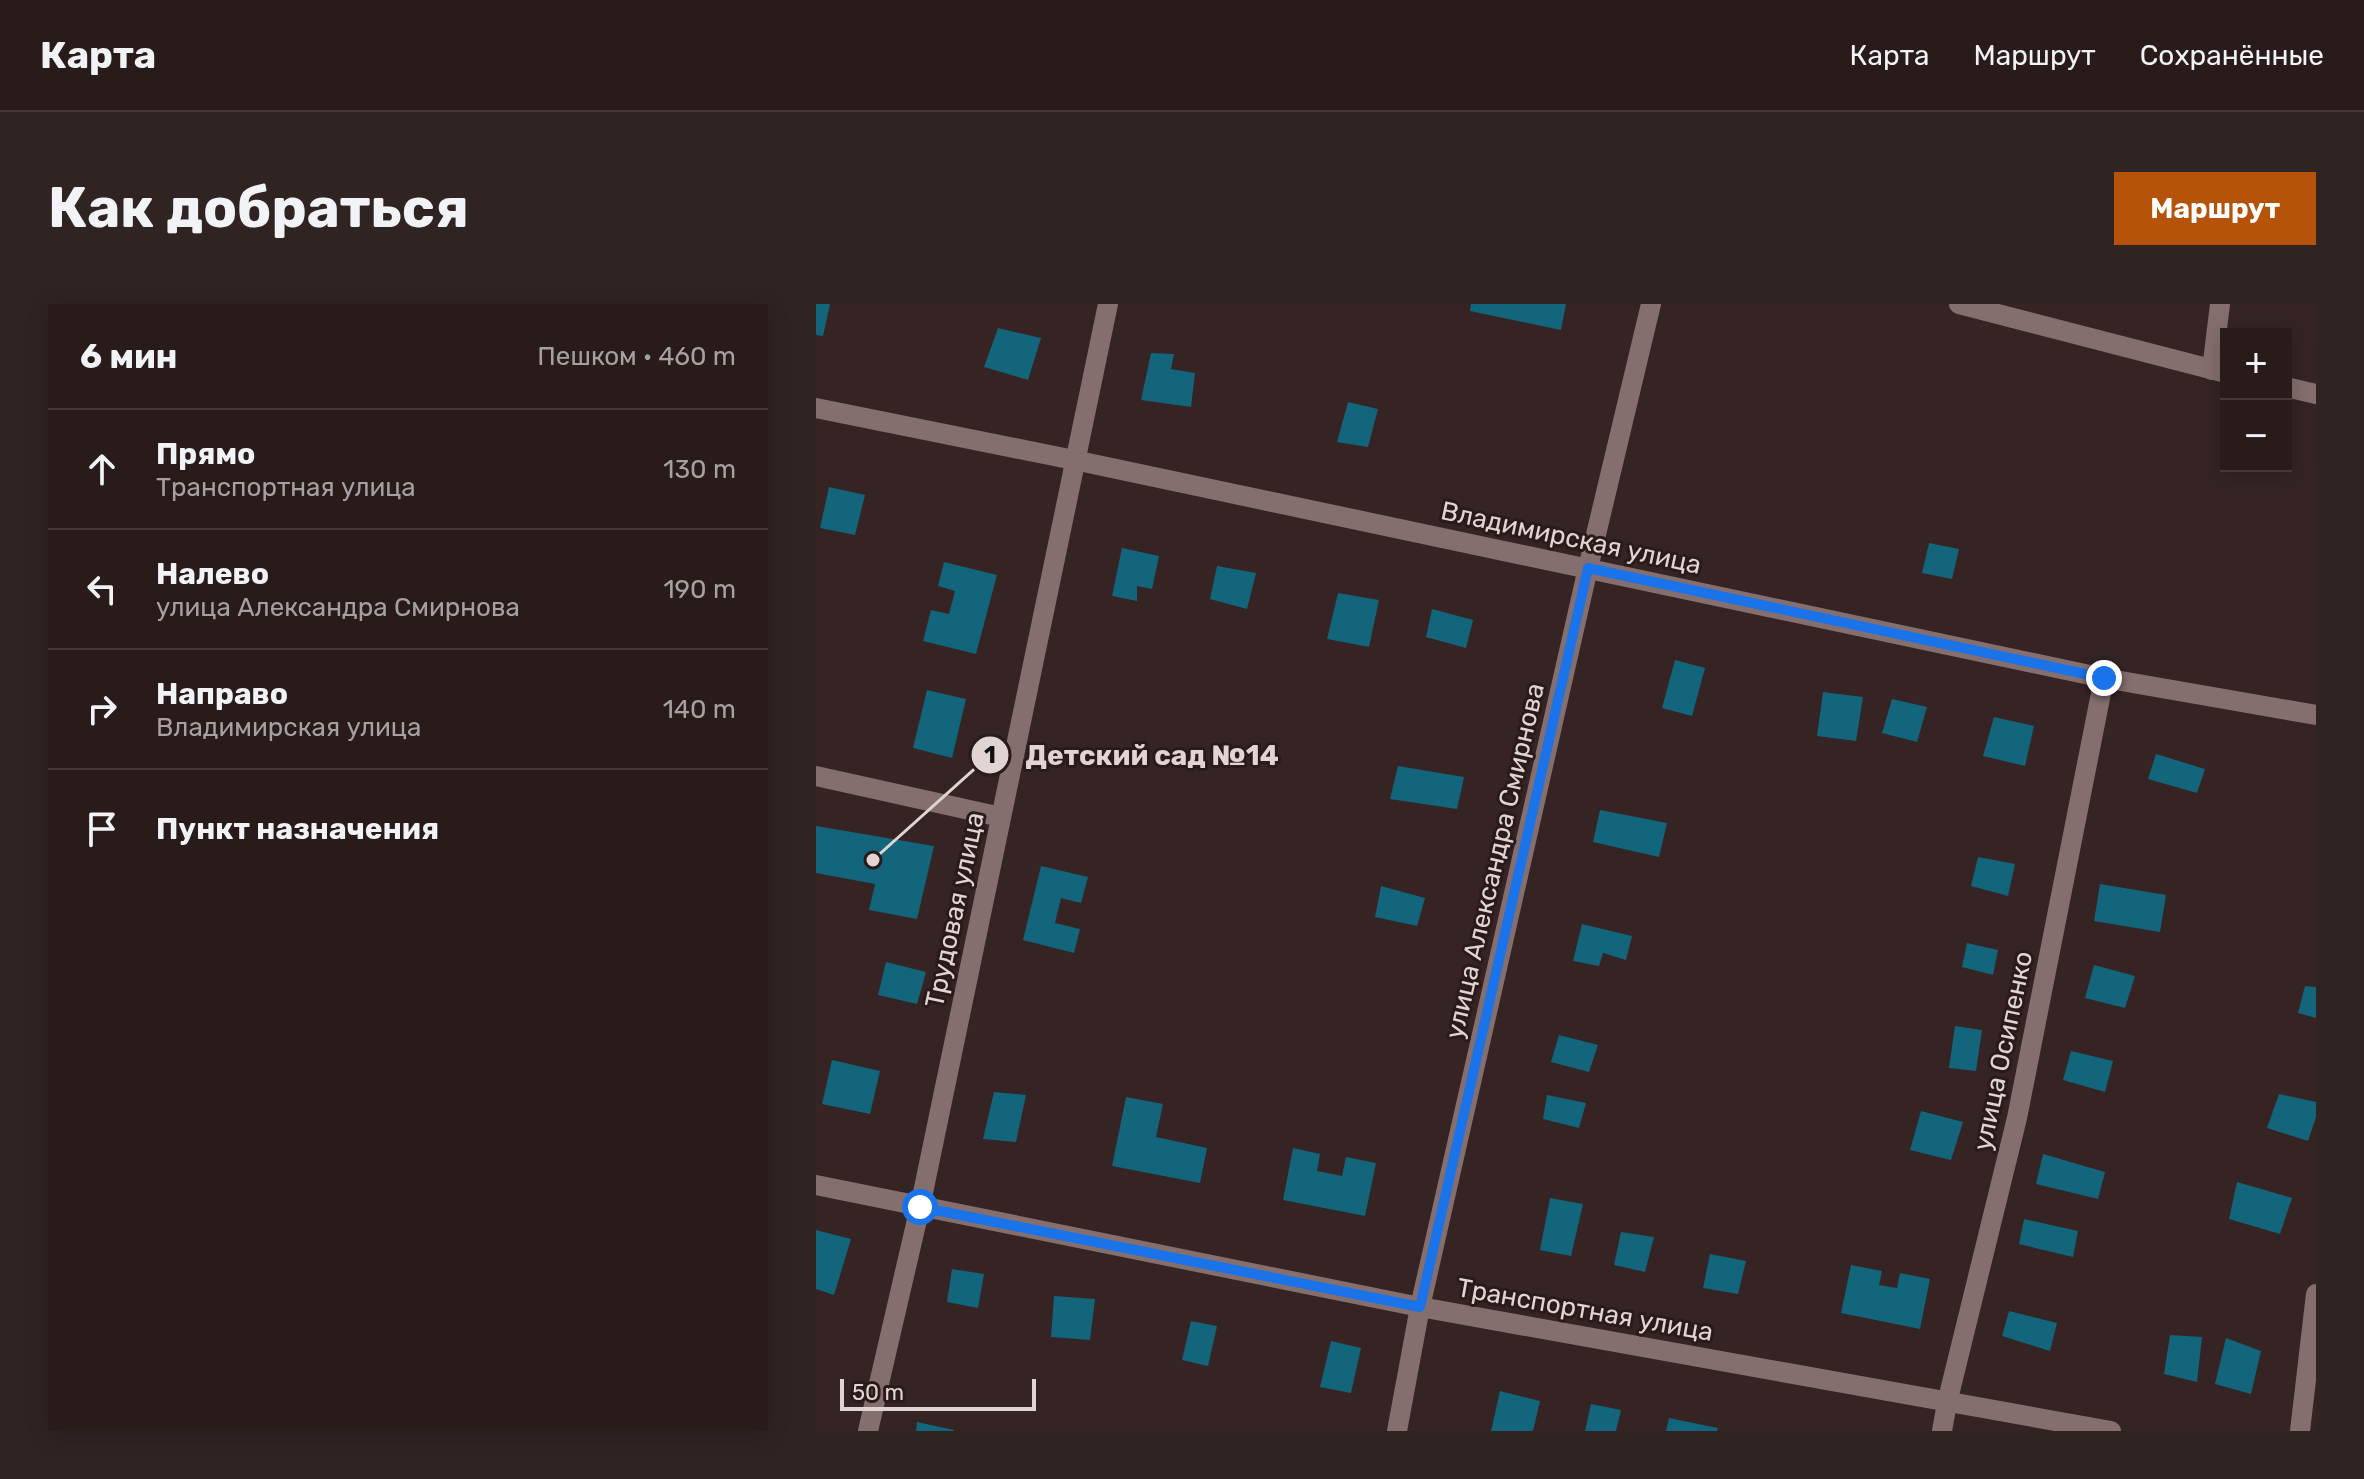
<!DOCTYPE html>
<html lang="ru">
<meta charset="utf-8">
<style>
:root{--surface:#281b1a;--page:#302423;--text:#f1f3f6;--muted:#a5a1a2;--line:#443939;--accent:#b45309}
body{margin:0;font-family:Rubik,sans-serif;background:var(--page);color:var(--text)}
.controls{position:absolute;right:24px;top:24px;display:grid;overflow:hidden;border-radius:0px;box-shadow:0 4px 20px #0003}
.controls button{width:72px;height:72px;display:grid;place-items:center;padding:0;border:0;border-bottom:2px solid var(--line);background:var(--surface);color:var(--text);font:40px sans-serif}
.scale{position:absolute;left:24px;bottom:20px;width:196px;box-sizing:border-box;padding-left:8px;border:4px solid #e1d5d4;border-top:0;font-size:22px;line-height:28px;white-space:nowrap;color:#e1d5d4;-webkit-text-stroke:6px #2b1a1a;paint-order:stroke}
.stop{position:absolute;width:24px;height:24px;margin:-18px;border:6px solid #1a73e8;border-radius:50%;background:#fff}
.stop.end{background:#1a73e8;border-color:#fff;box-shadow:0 2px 8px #0008}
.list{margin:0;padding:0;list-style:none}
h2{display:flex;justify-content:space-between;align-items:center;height:104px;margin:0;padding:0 32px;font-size:34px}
h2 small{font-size:26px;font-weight:400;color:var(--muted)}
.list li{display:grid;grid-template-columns:52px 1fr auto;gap:24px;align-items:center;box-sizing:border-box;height:120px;padding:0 32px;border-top:2px solid var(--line)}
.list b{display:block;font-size:30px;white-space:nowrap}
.list p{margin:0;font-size:26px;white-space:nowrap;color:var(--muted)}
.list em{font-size:26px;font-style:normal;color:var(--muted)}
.icon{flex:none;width:44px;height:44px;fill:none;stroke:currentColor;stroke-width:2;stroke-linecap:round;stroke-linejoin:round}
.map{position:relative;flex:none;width:1500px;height:1127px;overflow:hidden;border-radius:0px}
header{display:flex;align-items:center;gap:48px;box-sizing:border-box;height:112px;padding:0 40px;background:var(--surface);border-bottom:2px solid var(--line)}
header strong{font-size:38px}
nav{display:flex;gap:44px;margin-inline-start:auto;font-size:28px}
.intro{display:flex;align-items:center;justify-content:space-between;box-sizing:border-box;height:192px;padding:0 48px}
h1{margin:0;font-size:56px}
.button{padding:20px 36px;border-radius:0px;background:var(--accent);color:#fff;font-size:28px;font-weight:700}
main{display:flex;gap:48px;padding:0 48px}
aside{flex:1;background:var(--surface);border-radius:0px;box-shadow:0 4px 20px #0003}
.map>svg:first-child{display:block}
.building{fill:#12657a}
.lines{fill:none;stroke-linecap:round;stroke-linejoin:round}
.street{stroke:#846f6e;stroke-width:20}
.route{stroke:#1a73e8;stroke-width:10}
.labels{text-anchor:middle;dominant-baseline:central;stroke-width:6;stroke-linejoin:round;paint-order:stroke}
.street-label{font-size:26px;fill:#e1d5d4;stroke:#2b1a1a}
.leader{fill:none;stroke:#e1d5d4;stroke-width:3}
.callout-dot{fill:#e1d5d4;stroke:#2b1a1a;stroke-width:3}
.mark-label{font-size:24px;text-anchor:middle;font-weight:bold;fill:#111}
.callout-label{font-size:28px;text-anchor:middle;font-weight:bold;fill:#e1d5d4;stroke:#2b1a1a;stroke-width:6;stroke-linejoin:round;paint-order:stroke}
</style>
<header>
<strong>Карта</strong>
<nav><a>Карта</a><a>Маршрут</a><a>Сохранённые</a></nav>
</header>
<div class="intro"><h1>Как добраться</h1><a class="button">Маршрут</a></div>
<main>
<aside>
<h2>6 мин<small>Пешком · 460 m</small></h2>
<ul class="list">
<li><svg class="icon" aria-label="ahead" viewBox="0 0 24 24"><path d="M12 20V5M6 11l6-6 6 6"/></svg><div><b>Прямо</b><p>Транспортная улица</p></div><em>130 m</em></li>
<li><svg class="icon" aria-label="left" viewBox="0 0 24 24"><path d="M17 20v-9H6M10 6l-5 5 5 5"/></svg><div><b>Налево</b><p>улица Александра Смирнова</p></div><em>190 m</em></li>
<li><svg class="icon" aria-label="right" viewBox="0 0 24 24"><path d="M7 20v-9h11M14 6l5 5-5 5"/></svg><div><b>Направо</b><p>Владимирская улица</p></div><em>140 m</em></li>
<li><svg class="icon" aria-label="arrive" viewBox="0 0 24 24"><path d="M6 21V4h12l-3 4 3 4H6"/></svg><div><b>Пункт назначения</b></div></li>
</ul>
</aside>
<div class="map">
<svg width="1500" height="1127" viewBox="0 0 1500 1127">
<rect width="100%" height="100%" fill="#352423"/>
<g class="building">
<path d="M0,0H14L7,32L0,31Z"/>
<path d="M655,0H750L745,26L654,7Z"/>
<path d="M182,24L225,34L212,76L168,63Z"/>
<path d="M335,49L358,50L355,65L379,69L375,103L325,96Z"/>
<path d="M532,98L562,105L552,143L521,138Z"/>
<path d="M13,183L49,191L39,231L4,224Z"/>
<path d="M1113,239L1143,245L1136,275L1106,269Z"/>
<path d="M306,244L343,252L336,285L321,282V297L296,292Z"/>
<path d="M128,258L181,271L160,350L107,337L115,306L133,310L139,287L122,282Z"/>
<path d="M401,262L440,269L431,305L394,295Z"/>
<path d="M522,289L563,296L553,343L511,335Z"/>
<path d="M616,305L657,316L650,344L610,333Z"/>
<path d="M859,356L889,364L876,412L846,404Z"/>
<path d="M111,386L150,395L136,454L97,444Z"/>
<path d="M1007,388L1047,393L1040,437L1001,432Z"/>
<path d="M1076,395L1111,403L1101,438L1066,429Z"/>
<path d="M1178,413L1218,422L1209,462L1167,452Z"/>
<path d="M1340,450L1389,465L1381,489L1332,475Z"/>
<path d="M582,462L648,473L641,505L574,495Z"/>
<path d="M784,506L851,519L843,553L777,538Z"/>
<path d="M0,522L118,542L101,615L53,606L59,580L0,569Z"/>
<path d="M1162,553L1199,560L1192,592L1155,582Z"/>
<path d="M225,562L272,573L265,599L245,594L239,619L264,625L258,649L207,636Z"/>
<path d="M1284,580L1350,591L1344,628L1278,617Z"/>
<path d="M565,582L609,594L601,622L559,613Z"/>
<path d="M766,620L816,632L810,656L787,649L783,662L757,657Z"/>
<path d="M1151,639L1182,646L1177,671L1146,663Z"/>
<path d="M70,658L110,668L101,700L62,691Z"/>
<path d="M1278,661L1319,672L1309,704L1269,694Z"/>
<path d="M1489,682L1500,683V714L1482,709Z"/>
<path d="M1139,722L1166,726L1160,767L1133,764Z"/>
<path d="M743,731L782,741L773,768L735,758Z"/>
<path d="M1255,747L1297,757L1289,788L1247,776Z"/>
<path d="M16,756L64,767L54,810L6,800Z"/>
<path d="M178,788L210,791L200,838L167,835Z"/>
<path d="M1463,790L1500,798V813L1492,837L1451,824Z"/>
<path d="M731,791L770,799L763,824L727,815Z"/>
<path d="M310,793L347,800L340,833L391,844L384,879L296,862Z"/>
<path d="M1105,807L1147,818L1135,856L1094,846Z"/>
<path d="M477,844L504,850L501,867L526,872L530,853L560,859L549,912L467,896Z"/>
<path d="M1227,850L1289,868L1282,895L1220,880Z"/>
<path d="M1421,878L1476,894L1464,930L1413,915Z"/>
<path d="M734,894L767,900L755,952L724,946Z"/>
<path d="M1208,915L1262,927L1257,953L1203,940Z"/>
<path d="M0,926L35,935L18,991L0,985Z"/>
<path d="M805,928L838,933L829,968L798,961Z"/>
<path d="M894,950L930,957L922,990L887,984Z"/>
<path d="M1035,961L1066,967L1063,981L1081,984L1084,969L1114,975L1104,1025L1025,1009Z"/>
<path d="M136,965L168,970L162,1004L131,998Z"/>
<path d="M238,992L279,995L274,1036L235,1033Z"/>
<path d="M1193,1007L1241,1019L1234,1047L1186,1032Z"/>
<path d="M375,1017L401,1022L392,1062L366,1056Z"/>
<path d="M1354,1031L1386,1033L1381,1078L1348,1070Z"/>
<path d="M1410,1034L1445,1047L1435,1090L1399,1080Z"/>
<path d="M515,1037L545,1044L535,1089L504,1083Z"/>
<path d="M684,1087L724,1097L717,1127H675Z"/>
<path d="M775,1100L805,1106L800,1127H769Z"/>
<path d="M853,1114L902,1124L901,1127H850Z"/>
<path d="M101,1118L138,1126V1127H100Z"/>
</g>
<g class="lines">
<g class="street">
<path d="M1143,0L1410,69"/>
<path d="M1396,66L1404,0"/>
<path d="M1470,83L1500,90"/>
<path d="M0,104L258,156L1288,374L1500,411"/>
<path d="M0,472L185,513"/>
<path d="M0,881L604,1003L1295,1127"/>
<path d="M52,1127L104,903L292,0"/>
<path d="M581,1127L604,1003L772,264L835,0"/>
<path d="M1126,1127L1131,1099L1201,814L1288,374"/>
<path d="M1484,1127L1500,990"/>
</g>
</g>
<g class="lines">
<path class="route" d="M104,903L604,1003L772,264L1288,374"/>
</g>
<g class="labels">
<g class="street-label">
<text transform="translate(755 234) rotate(12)">Владимирская улица</text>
<text transform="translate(679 557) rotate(-77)">улица Александра Смирнова</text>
<text transform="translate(139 606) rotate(-78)">Трудовая улица</text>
<text transform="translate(1187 747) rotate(-78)">улица Осипенко</text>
<text transform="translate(769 1006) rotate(10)">Транспортная улица</text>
</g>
</g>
<path class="leader" d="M57 556L174 451"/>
<g class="callout-dot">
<circle cx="57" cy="556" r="8"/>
<circle cx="174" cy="451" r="20"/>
</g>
<g class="mark-label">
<text x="174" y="459">1</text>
</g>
<g class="callout-label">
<text x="336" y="461">Детский сад №14</text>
</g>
</svg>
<div class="controls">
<button>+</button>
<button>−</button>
</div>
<div class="scale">50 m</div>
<div class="stop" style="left:104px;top:903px"></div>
<div class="stop end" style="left:1288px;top:374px"></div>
</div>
</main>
